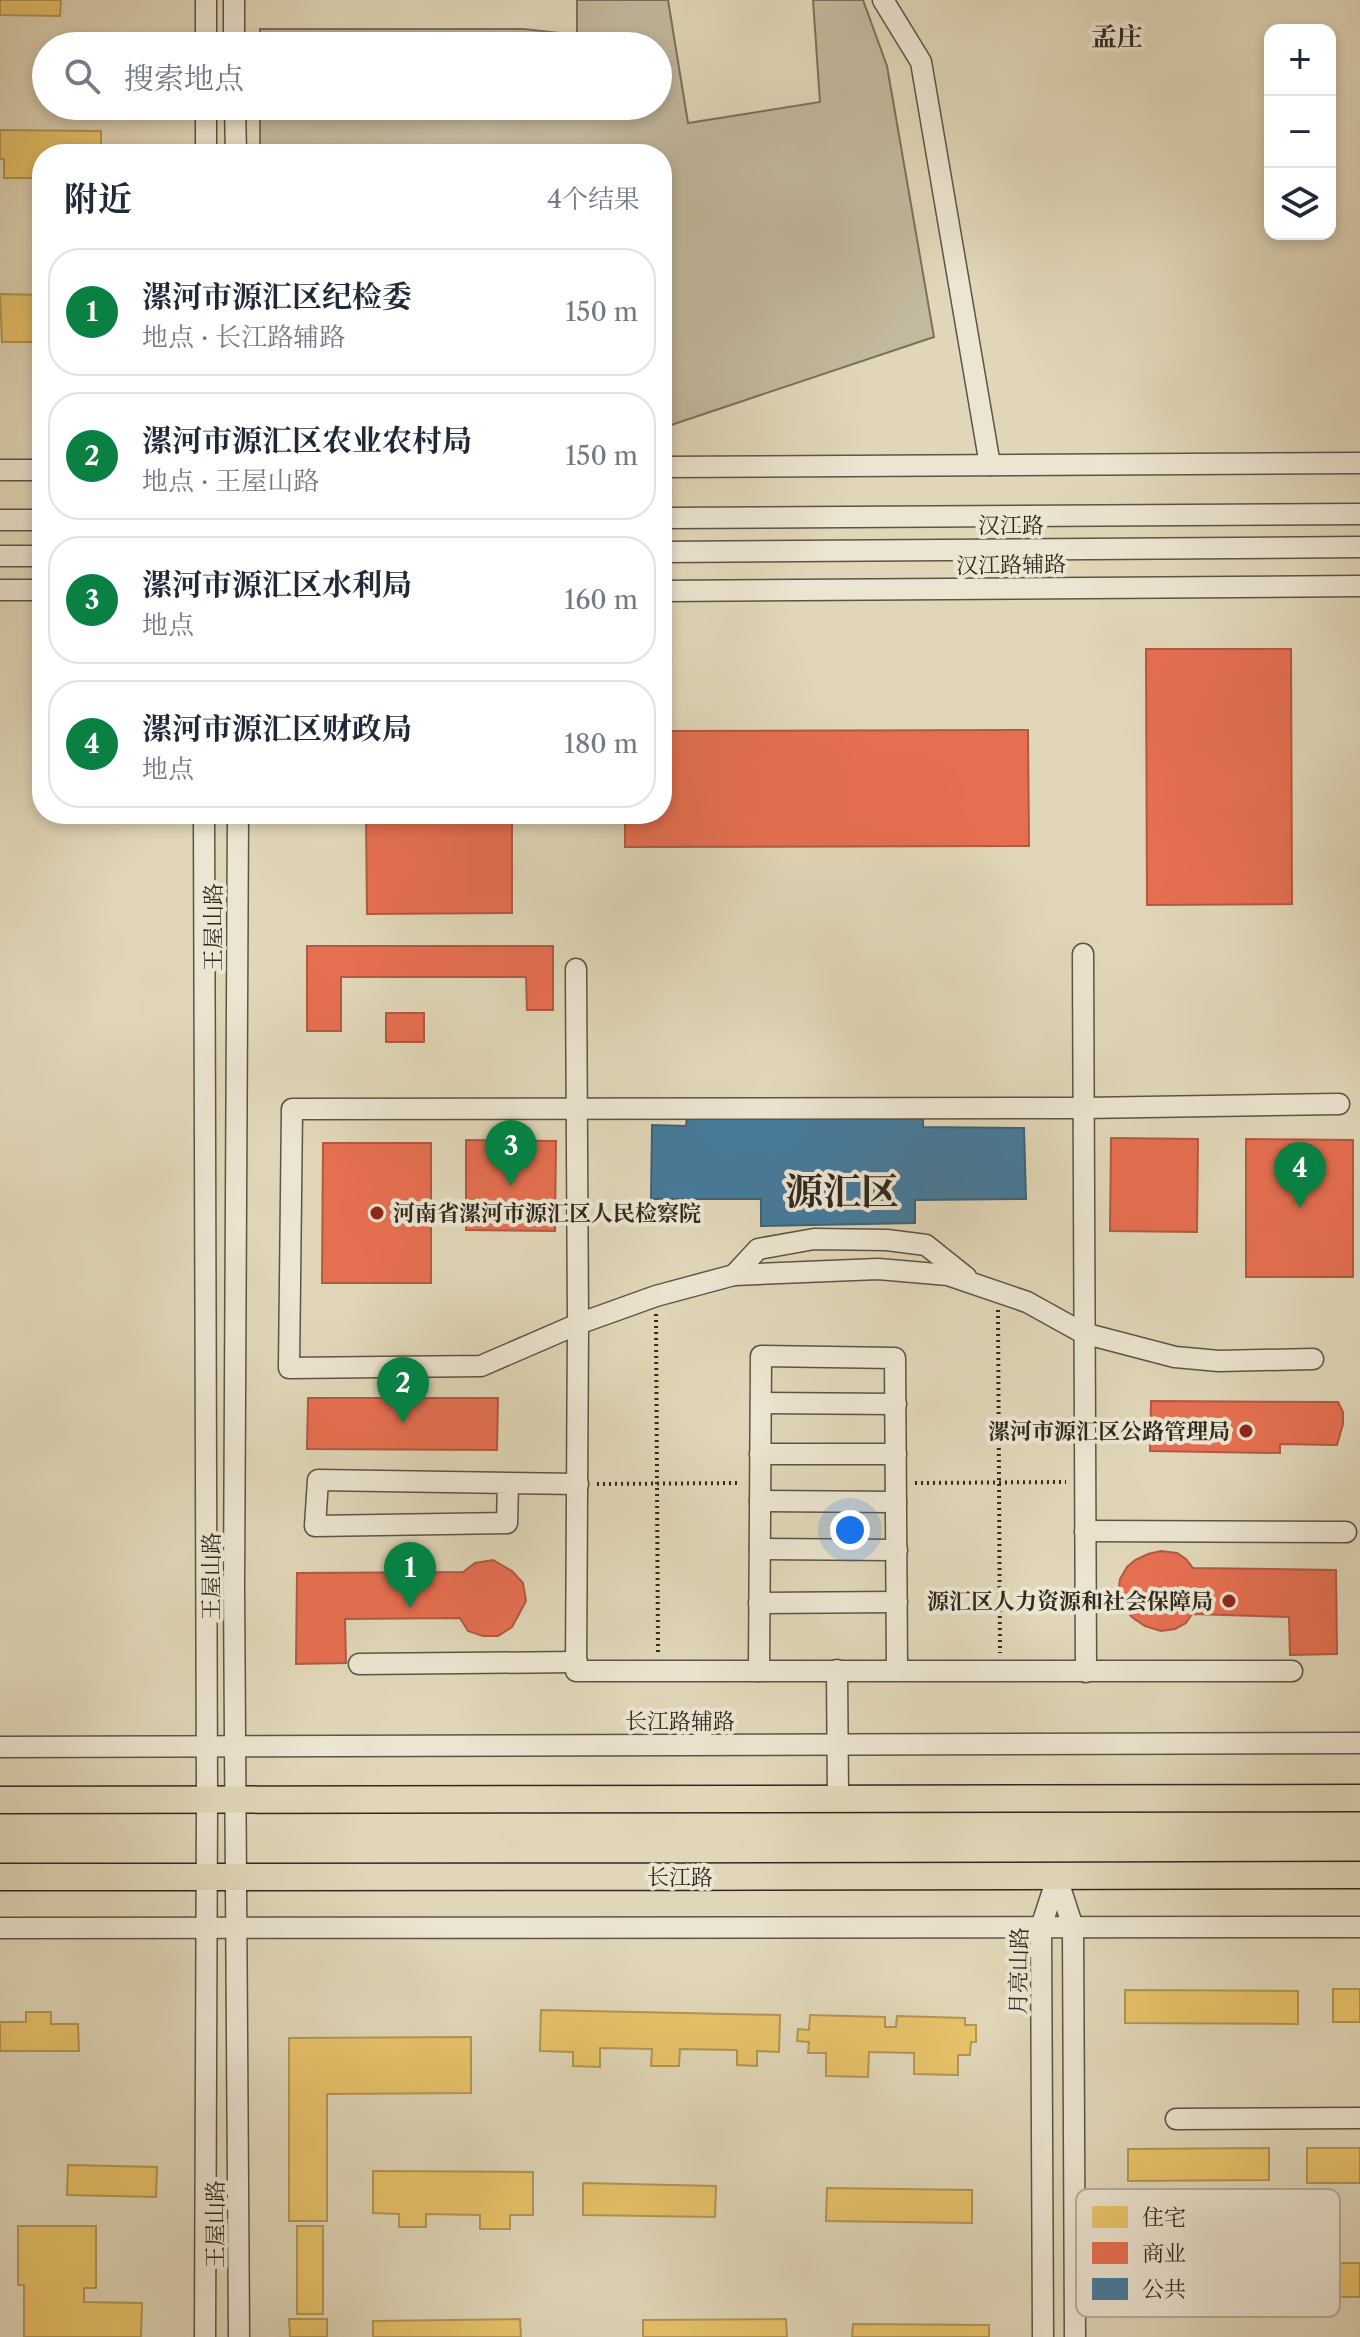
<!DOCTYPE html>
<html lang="zh">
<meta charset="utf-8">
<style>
:root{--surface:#fff;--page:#f2f2f3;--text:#1f2937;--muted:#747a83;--line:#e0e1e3;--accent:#0b8043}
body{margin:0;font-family:"Libre Caslon Text","Noto Serif SC",serif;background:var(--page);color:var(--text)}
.controls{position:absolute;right:24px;top:24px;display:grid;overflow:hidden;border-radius:16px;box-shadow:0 4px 12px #0003}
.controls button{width:72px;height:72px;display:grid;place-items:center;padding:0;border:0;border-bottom:2px solid var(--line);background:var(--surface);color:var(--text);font:40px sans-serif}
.you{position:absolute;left:850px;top:1530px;width:28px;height:28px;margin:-20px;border:6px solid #fff;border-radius:50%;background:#1a73e8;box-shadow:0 0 0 12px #1a73e833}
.badge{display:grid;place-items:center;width:52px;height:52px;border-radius:50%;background:var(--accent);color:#fff;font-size:26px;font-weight:700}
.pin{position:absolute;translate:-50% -66px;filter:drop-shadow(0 2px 4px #0008)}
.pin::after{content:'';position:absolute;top:42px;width:28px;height:24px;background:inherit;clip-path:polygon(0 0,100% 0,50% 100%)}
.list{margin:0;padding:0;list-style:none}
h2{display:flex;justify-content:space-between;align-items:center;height:104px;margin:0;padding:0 32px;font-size:34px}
h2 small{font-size:26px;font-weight:400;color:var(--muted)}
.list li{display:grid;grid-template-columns:52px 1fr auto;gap:24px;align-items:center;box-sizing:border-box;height:128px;margin:0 16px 16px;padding:0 16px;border:2px solid var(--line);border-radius:32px}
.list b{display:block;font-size:30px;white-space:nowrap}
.list p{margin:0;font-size:26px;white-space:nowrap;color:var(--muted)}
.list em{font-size:26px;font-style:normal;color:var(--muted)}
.icon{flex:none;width:44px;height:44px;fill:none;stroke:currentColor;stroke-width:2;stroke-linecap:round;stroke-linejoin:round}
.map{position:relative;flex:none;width:1360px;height:2337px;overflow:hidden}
.search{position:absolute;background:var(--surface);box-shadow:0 4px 12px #0003;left:32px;top:32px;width:640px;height:88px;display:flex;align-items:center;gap:20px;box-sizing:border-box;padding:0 28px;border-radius:44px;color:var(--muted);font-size:30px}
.panel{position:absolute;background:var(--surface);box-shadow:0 4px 12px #0003;left:32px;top:144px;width:640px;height:680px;border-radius:32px}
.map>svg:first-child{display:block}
.green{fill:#c3b99e;stroke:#7a715f;stroke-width:2}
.homes{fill:#e9c46a;stroke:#b29654;stroke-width:2}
.shops{fill:#e76f51;stroke:#b05a42;stroke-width:2}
.public{fill:#457b9d;stroke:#3f6278;stroke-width:2}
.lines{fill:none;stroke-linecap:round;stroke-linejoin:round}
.minor-casing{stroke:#5d5446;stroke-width:23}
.major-casing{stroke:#312920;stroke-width:29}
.path{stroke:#312920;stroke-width:4;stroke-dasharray:2 4;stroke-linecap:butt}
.minor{stroke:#ece5d1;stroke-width:20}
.major{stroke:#e1d7b8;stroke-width:26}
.poi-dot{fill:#8f2418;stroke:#ece5d1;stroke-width:3}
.labels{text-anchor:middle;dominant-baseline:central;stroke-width:8;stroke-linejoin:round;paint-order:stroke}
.street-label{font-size:22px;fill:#312920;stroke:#ece5d1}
.poi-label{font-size:22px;font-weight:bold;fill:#312920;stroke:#ece5d1;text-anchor:end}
.quarter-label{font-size:26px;font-weight:bold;fill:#312920;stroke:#ece5d1}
.town-label{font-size:38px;font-weight:bold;fill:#312920;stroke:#ece5d1}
.key{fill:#ece5d1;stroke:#b4ad9c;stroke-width:2}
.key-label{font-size:22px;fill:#312920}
</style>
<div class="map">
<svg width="1360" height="2337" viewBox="0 0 1360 2337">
<rect width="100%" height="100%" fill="#e1d7b8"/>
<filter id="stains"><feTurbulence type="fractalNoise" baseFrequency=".0025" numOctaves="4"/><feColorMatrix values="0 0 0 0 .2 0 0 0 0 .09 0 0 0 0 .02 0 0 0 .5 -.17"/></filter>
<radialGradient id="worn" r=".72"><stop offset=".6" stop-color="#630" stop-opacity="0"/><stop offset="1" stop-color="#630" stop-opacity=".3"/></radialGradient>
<path class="green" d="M577,0H668L688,123L820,102L813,0H863L887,66L934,337L662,428V154H260V106H658V46H260V29H524L577,35Z"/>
<g class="homes">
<path d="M0,0H61L60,16L0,15Z"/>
<path d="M0,130L101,131V154H42V178H4V159H0Z"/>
<path d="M0,294L42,295V342H2Z"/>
<rect x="1333" y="1989" width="27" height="33"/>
<path d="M1125,1990L1298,1991V2024L1125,2023Z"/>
<path d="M541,2010L780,2015L779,2052L757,2051V2066L737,2065V2050L680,2049L679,2066H651L652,2049L600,2048V2067L573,2066V2052L540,2051Z"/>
<path d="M26,2012H51V2024H78L79,2051H0V2022H26Z"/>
<path d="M810,2015L885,2017V2027H896L897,2016L965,2018V2025H976V2042H971L970,2055H958V2075L914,2074V2053L869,2052L868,2077L826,2076V2053H808L809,2042L797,2041L798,2029L809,2030Z"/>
<path d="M471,2037V2093L327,2094V2221H289V2038Z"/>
<path d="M1269,2148V2180L1128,2181V2149Z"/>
<rect x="1307" y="2148" width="53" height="35"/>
<path d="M68,2165L157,2167L156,2197L67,2195Z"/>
<path d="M373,2171L533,2172V2215H510V2229H480V2215L426,2214V2227H399V2214L373,2213Z"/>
<path d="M583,2183L716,2186L715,2217L583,2215Z"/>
<path d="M827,2188L972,2190V2223L826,2221Z"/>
<path d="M18,2226H96V2288H84V2302L142,2303L141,2337H24V2285H18Z"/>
<rect x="297" y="2226" width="26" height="88"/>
<rect x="1275" y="2263" width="85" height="34"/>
<path d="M289,2319H327V2337H290Z"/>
<path d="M520,2319L521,2337H373V2321Z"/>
<path d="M786,2319L787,2337H643V2320Z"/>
<path d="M853,2324L989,2325V2337H852Z"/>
</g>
<g class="shops">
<path d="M1146,649H1291L1292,904L1147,905Z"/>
<path d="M1028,730L1029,846L625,847V814H662V731Z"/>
<path d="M366,814H512V913L367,914Z"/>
<path d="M307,946H553V1010H527L526,977H341V1031H307Z"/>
<rect x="386" y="1013" width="38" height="29"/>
<path d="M1111,1138L1198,1139L1197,1232L1110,1231Z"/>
<path d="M1246,1139L1353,1140V1277H1246Z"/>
<path d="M466,1140L556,1141L555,1231L466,1230Z"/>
<path d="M323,1143H431V1283H322Z"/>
<path d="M308,1398H498L497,1450L307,1449Z"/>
<path d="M1151,1401L1338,1402L1343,1412V1424L1337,1445L1280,1444V1453L1150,1451Z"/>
<path d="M1161,1551L1177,1553L1186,1559L1193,1568L1336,1570L1337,1654L1290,1655L1289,1617L1192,1614L1186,1623L1175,1629L1161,1631L1145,1626L1133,1618L1123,1608L1118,1594L1120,1579L1127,1567L1135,1560L1148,1554Z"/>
<path d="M493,1560L512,1571L523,1583L526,1601L512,1627L498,1636H483L468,1631L460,1618L345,1619L346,1663L296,1664L297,1573L463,1572L475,1563Z"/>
</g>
<path class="public" d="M831,1111V1119H923V1127L1024,1128L1026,1199L915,1200V1223L761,1226V1199H651L652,1125L686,1126L687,1117Z"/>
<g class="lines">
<g class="minor-casing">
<g id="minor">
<path d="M206,0V46"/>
<path d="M234,0V46"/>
<path d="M883,0L921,62L990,465"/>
<path d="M206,106V154"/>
<path d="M235,106L236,154"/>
<path d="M662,467L1360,463"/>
<path d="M0,470H42"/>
<path d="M662,518L1360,514"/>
<path d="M0,520H42"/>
<path d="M662,552L1360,547"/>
<path d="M0,556H42"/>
<path d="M0,590H42"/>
<path d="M662,591L1360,586"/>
<path d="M204,814L207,1800L205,2337"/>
<path d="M238,814L234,1586L239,2337"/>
<path d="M1083,954L1086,1672"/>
<path d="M576,969L578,1324L576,1671H1292"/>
<path d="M734,1275L758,1249L814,1239L887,1240L926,1245L966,1277"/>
<path d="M1313,1359L1219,1361L1175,1357L1083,1333L1027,1302L948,1275L878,1269L734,1275L656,1296L578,1324L481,1366L289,1368L292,1109L1084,1108L1339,1104"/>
<path d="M761,1403L896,1404"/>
<path d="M760,1454H896"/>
<path d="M508,1484L507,1523L315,1526L318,1480L578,1484"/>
<path d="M760,1501L896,1502"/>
<path d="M1085,1531L1346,1532"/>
<path d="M760,1549L897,1550"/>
<path d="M759,1603L897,1602"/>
<path d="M359,1664L577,1662"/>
<path d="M837,1670L838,1798"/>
<path d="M759,1671L761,1356L895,1358L897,1670"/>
<path d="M0,1747L1360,1743"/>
<path d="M1057,1878L1073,1927L1075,2337"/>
<path d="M0,1928L1360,1927"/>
<path d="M1176,2119L1360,2118"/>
<path d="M1043,2337L1041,1927L1057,1878"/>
</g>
</g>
<g class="major-casing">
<g id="major">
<path d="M0,1800L1360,1798"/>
<path d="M0,1877C453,1875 907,1879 1360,1875"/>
</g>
</g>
<g class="path">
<path d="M998,1310L1000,1653"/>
<path d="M656,1314L658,1653"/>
<path d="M915,1483L1066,1482"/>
<path d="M597,1484L740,1483"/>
</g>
<use href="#minor" class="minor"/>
<use href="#major" class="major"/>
</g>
<g class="poi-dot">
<circle cx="377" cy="1213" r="8"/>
<circle cx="1246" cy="1431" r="8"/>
<circle cx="1229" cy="1601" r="8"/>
</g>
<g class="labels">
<g class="street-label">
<text x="1011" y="525">汉江路</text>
<text transform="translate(1011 565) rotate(-1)">汉江路辅路</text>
<text transform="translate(213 927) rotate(-90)">王屋山路</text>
<text transform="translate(211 1576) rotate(-90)">王屋山路</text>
<text x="680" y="1721">长江路辅路</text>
<text x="680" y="1877">长江路</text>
<text transform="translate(1019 1971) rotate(-89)">月亮山路</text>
<text transform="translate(215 2224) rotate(-90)">王屋山路</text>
</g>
<g class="poi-label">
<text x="393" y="1213" text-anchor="start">河南省漯河市源汇区人民检察院</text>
<text x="1230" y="1431">漯河市源汇区公路管理局</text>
<text x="1213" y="1601">源汇区人力资源和社会保障局</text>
</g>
<g class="quarter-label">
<text x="1117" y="37">孟庄</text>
</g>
<g class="town-label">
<text x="842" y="1191">源汇区</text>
</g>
</g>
<rect x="1076" y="2189" width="264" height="128" rx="12" class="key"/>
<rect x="1092" y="2206" width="36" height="22" fill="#e9c46a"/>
<rect x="1092" y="2242" width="36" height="22" fill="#e76f51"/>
<rect x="1092" y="2278" width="36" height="22" fill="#457b9d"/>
<g class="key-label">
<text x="1142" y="2225">住宅</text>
<text x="1142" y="2261">商业</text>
<text x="1142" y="2297">公共</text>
</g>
<rect width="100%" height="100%" filter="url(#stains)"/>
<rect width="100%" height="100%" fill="url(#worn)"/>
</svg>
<div class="controls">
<button>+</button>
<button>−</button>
<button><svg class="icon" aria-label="layers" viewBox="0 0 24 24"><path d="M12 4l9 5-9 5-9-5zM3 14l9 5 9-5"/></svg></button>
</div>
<div class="you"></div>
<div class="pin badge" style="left:410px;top:1608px">1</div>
<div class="pin badge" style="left:403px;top:1423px">2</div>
<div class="pin badge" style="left:511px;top:1186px">3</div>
<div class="pin badge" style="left:1300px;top:1208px">4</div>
<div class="search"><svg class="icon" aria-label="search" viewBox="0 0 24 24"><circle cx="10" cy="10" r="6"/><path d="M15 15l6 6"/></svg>搜索地点</div>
<section class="panel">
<h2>附近<small>4个结果</small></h2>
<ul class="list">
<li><span class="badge">1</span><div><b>漯河市源汇区纪检委</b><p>地点 · 长江路辅路</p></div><em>150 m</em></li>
<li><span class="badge">2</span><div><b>漯河市源汇区农业农村局</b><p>地点 · 王屋山路</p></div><em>150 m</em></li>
<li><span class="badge">3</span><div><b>漯河市源汇区水利局</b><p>地点</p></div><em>160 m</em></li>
<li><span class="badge">4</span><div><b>漯河市源汇区财政局</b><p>地点</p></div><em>180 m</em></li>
</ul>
</section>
</div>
